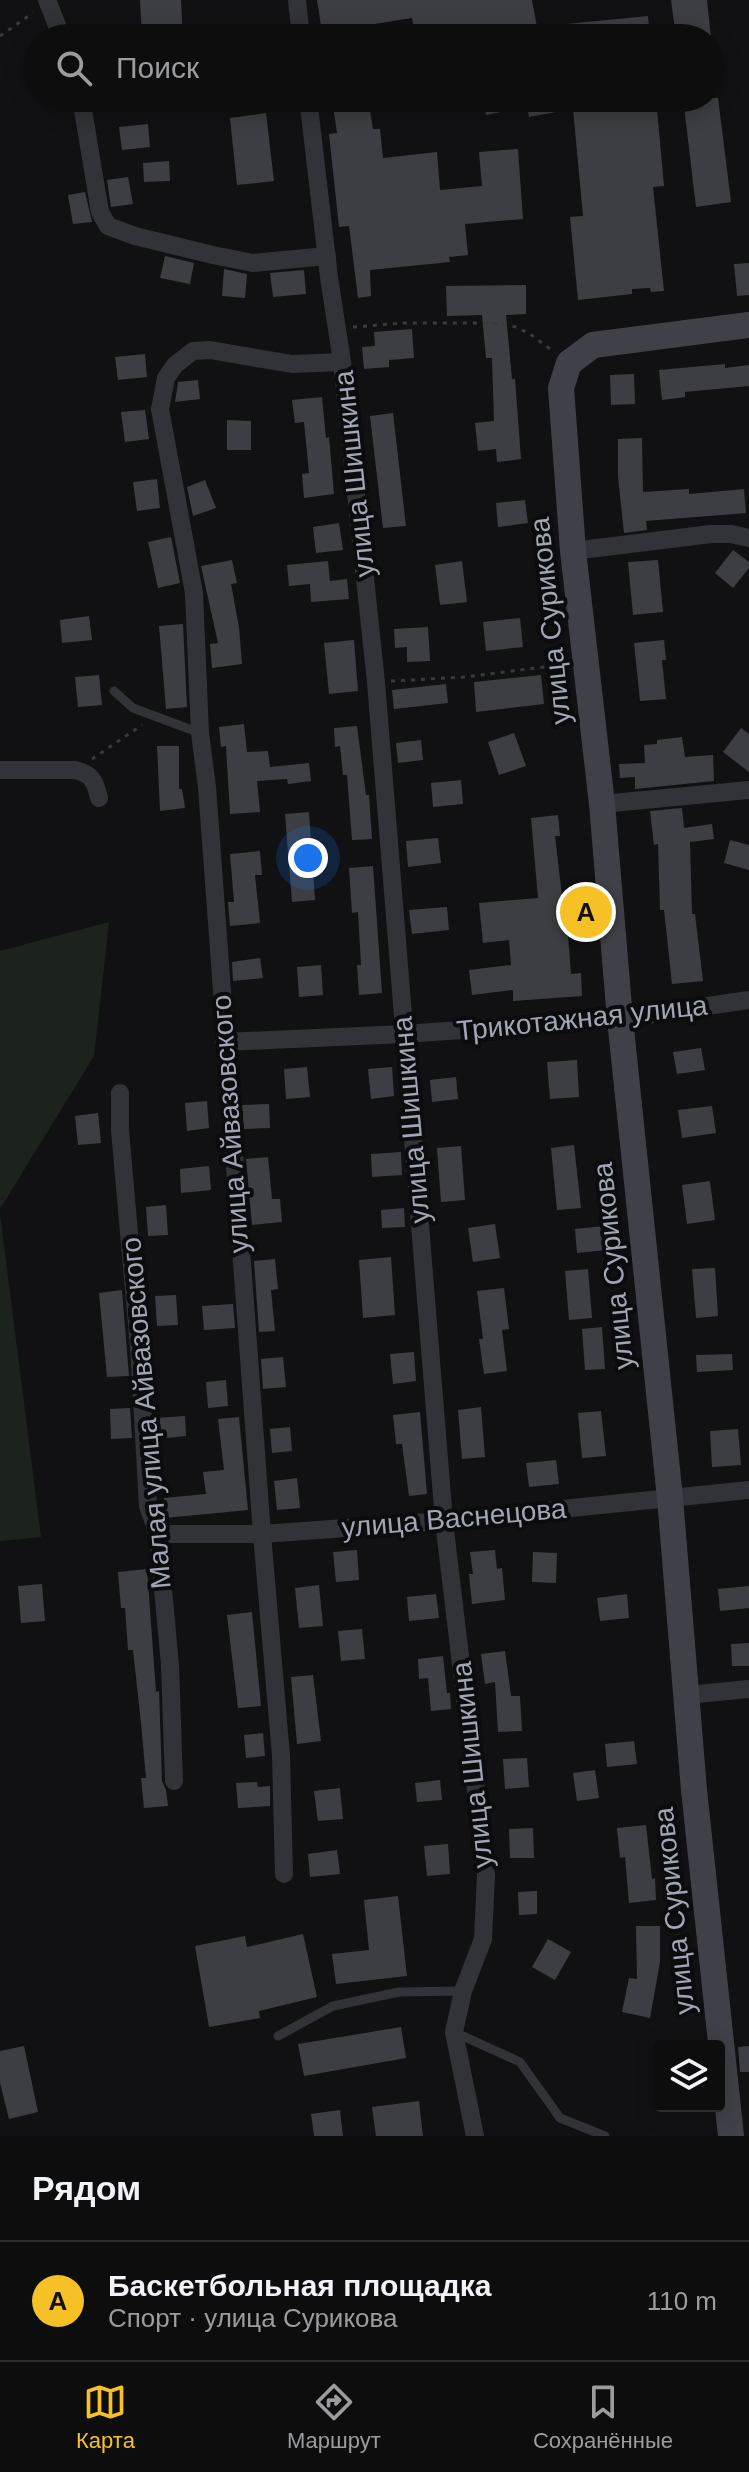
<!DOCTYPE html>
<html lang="ru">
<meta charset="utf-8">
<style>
:root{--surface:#0d0d0e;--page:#1b1b1c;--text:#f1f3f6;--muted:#9a9c9e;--line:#2d2d2e;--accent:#f5c127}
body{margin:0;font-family:Helvetica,sans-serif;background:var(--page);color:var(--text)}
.controls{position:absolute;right:24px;bottom:24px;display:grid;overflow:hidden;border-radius:8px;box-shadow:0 4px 20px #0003}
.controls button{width:72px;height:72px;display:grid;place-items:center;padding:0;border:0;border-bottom:2px solid var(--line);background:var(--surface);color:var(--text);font:40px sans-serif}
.you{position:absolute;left:308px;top:858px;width:28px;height:28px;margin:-20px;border:6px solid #fff;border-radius:50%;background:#1a73e8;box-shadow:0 0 0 12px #1a73e833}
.badge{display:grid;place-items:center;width:52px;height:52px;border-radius:50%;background:var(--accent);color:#111;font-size:26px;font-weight:700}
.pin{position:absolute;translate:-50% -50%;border:4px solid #fff;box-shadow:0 2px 8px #0006}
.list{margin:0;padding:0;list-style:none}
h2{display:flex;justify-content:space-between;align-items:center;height:104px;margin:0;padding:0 32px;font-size:34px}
h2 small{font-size:26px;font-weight:400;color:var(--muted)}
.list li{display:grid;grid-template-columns:52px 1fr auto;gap:24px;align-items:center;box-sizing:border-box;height:120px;padding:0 32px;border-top:2px solid var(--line)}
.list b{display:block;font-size:30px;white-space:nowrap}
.list p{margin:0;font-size:26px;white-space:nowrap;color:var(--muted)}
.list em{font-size:26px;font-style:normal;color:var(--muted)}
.icon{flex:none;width:44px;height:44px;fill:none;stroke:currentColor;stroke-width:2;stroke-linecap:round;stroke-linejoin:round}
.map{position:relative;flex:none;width:749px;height:2136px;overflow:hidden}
.search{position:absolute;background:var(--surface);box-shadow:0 4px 20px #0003;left:24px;right:24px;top:24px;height:88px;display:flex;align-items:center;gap:20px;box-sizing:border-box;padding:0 28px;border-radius:44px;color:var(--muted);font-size:30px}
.sheet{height:224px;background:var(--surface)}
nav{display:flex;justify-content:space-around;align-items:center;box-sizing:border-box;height:112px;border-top:2px solid var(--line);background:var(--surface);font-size:22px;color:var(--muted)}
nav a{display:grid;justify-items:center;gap:4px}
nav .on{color:var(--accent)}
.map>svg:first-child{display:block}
.green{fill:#1c231d}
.building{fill:#3d3e43}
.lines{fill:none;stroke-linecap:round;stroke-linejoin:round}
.path{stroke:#383a3f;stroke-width:3;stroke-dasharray:4 6;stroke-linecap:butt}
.lane{stroke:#323338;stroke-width:9}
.street{stroke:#323338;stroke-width:18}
.secondary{stroke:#404148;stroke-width:26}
.labels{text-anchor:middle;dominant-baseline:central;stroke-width:8;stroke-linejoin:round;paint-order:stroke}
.street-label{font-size:28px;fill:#a2a6b4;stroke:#0c0c0e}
</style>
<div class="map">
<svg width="749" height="2136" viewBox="0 0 749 2136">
<rect width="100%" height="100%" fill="#111113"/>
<g class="green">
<path d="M577,891L593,892L597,933L579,935Z"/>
<path d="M109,922L94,1056L0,1209V951Z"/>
<path d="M0,1214L41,1537L0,1541Z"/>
</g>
<g class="building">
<path d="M140,0H181L183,38H142Z"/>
<path d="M317,0H532L539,38H416L412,18L356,27L358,38H323Z"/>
<path d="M671,0H707L711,38H676Z"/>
<path d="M648,16L650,38H567L566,24Z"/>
<path d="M332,98H368L373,129H380L383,158L437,152L440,190L482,186L479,152L518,149L523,219L465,224L468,255L449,257L450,262L370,270L371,296L358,298L349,226L339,227L329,134L337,133Z"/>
<path d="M428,98H469V104L430,112Z"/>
<path d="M483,98H656L664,186L653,187L664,291L651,292L650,288L632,289V294L578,300L570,217L583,216L573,109L529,117L527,107L486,115Z"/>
<path d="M683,98H718L731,202L696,207Z"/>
<path d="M266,113L274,181L237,185L230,118Z"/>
<path d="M148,124L150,147L122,150L119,127Z"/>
<path d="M169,161L170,181L144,182L143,163Z"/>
<path d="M128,177L133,204L111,207L107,180Z"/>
<path d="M85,192L92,222L73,224L68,195Z"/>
<path d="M165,256L194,263L190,284L160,278Z"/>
<path d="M749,263V295L737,296L734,264Z"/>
<path d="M224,269L247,274L245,298L222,296Z"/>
<path d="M304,270L306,294L273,297L270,273Z"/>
<path d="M526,285V314L506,315L512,379H515L521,459L497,462L496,449L478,451L475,423L494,421L492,358H486L482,315L447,316L446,286Z"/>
<path d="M412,329L414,358L389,360V367L364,369L362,347L375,346L374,332Z"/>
<path d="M145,354L147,377L118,380L115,357Z"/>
<path d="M725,364V368L749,365V386L685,392V397L662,400L659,370Z"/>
<path d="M634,374L635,404L611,405L610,375Z"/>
<path d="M198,380L200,399L175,402L178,382Z"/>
<path d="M322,397L326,438L329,437L334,494L304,498L302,474L309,473L304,422L295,423L292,400Z"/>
<path d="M145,410L149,439L125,442L121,412Z"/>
<path d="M393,413L406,526L383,528L370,416Z"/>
<path d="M227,420L251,421V450H227Z"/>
<path d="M642,438L643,492L689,489V494L744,489L746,513L646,521L647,530L624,533L618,477V439Z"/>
<path d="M157,479L160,508L137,511L133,482Z"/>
<path d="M205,480L216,508L193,516L187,487Z"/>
<path d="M525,500L528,523L498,527L496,503Z"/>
<path d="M339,523L343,550L316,553L313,527Z"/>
<path d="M171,537L180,583L158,588L148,542Z"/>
<path d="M733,550L749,562V568L733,588L715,573Z"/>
<path d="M232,560L237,583L231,584L239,627L242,664L212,668L210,644L218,643L201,566Z"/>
<path d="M658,560L663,612L633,615L628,562Z"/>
<path d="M328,561L330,581L347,579L349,599L311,602L310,584L289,586L287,565Z"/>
<path d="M462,561L467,602L440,605L435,565Z"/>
<path d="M89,616L92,640L62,643L60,620Z"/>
<path d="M520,618L523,647L486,651L483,622Z"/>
<path d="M183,624L187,707L166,709L159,626Z"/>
<path d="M428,627L430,661L407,662V647L395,648L394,629Z"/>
<path d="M354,640L358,691L329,694L324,643Z"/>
<path d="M664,640L666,660H662L666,699L640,701L634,643Z"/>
<path d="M99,675L102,705L78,707L75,677Z"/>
<path d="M541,675L544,704L476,712L474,682Z"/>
<path d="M446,684L448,703L394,709L392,690Z"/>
<path d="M244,724L247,752L268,751L270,767L309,763L311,781L288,784L287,779L257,781L260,812L230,814L226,746L221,747L219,727Z"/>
<path d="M357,726L366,795H369L372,839L352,840L347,775H343L340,746L335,747L334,728Z"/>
<path d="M741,728L749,734V772L723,752Z"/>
<path d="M514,733L526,766L499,775L488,742Z"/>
<path d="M682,737L685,757L713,755L714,781L635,789V777L620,778L619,764L645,763L644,745L657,744V740Z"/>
<path d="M421,740L423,760L398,763L396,743Z"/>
<path d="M157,746H179V789H182L185,808L160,811Z"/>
<path d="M461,780L463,804L433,807L431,783Z"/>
<path d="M682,808L684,828L712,824L714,839L690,842L692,914H695L703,981L672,984L664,910H660L658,844L654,845L650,811Z"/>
<path d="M309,812L315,900L292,902L285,814Z"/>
<path d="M558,815L560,836H555L562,896L573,895L576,935H568L571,974L581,973L582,996L513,1001V990L472,995L469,970L511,965L509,940L483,943L479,903L538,898L531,818Z"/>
<path d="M438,838L441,863L408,867L406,841Z"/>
<path d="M730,840L749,845V870L724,863Z"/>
<path d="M260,851L262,875H255L260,923L230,926L228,902H234L230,854Z"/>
<path d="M373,866L382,993L359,995L357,965H361L358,912L352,913L349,868Z"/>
<path d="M447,907L449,930L412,934L409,910Z"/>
<path d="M260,958L263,978L233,981L232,962Z"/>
<path d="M321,965L323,995L299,997L297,967Z"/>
<path d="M701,1048L705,1070L677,1074L673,1052Z"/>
<path d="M577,1060L579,1097L550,1099L547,1062Z"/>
<path d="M307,1067L310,1097L286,1099L284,1069Z"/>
<path d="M392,1067L394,1096L371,1099L368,1069Z"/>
<path d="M456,1077L458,1099L432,1102L430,1080Z"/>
<path d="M207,1101L209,1128L187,1131L185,1103Z"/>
<path d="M269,1104L270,1128L244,1129L242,1105Z"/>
<path d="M712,1106L716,1133L682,1138L678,1110Z"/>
<path d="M98,1113L101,1143L78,1145L75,1116Z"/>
<path d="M574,1145L581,1208L557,1210L551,1148Z"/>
<path d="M461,1146L465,1200L441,1202L437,1148Z"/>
<path d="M401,1152L402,1175L372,1177L371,1154Z"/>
<path d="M268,1157L272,1199H280L282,1222L252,1225L246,1159Z"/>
<path d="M209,1166L211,1190L181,1193L180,1169Z"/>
<path d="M710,1181L715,1220L687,1224L682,1185Z"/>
<path d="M166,1205L168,1235L148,1236L146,1207Z"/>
<path d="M404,1208L405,1227L382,1228L381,1210Z"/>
<path d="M495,1224L500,1258L473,1262L468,1228Z"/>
<path d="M604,1226L607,1250L577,1253L575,1229Z"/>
<path d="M391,1257L395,1315L363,1318L359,1260Z"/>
<path d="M275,1259L278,1289L271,1290L275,1331L259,1332L254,1261Z"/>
<path d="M715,1268L718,1316L696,1318L692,1269Z"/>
<path d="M588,1269L592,1318L569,1320L565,1271Z"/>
<path d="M504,1288L509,1329L502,1330L507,1371L484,1374L479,1339H483L477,1291Z"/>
<path d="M122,1290L129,1376L107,1377L99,1293Z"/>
<path d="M176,1295L178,1325L157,1326L155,1296Z"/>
<path d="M233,1304L235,1328L204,1330L202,1306Z"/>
<path d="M602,1327L605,1369L585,1370L582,1329Z"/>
<path d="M414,1352L416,1381L393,1384L390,1354Z"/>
<path d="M732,1354L733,1370L697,1372L696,1355Z"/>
<path d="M283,1357L286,1387L263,1389L261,1359Z"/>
<path d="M226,1380L228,1406L208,1408L206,1382Z"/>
<path d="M481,1407L485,1457L462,1459L458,1410Z"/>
<path d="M130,1408L132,1438L111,1439L110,1409Z"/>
<path d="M601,1411L606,1456L582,1458L578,1413Z"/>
<path d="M420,1412L427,1494L409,1496L402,1444H396L393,1415Z"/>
<path d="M185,1416L186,1436L157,1439L155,1418Z"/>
<path d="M239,1417L248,1510L165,1518L164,1498L206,1494L203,1472L224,1470L218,1419Z"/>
<path d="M290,1427L292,1451L272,1453L270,1429Z"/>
<path d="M738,1429L741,1465L712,1467L710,1431Z"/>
<path d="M556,1460L559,1484L529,1487L526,1463Z"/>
<path d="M297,1478L300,1508L277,1510L274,1481Z"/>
<path d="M357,1550L359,1580L336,1582L333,1552Z"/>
<path d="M495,1550L497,1569L502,1568L505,1600L472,1604L469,1574H473L470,1552Z"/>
<path d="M533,1552L557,1553L556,1583L532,1582Z"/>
<path d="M147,1569L156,1692L159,1691L162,1781L166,1790L168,1806L144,1808L141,1778H146L141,1723L133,1650H128L125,1608H121L118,1572Z"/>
<path d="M42,1584L45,1621L21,1623L18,1586Z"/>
<path d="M319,1585L323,1626L299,1628L295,1588Z"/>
<path d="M749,1586V1608L720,1611L718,1589Z"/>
<path d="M436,1594L439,1618L409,1621L407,1597Z"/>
<path d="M627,1594L629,1618L600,1621L597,1598Z"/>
<path d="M252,1612L261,1706L238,1708L227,1615Z"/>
<path d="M362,1629L365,1659L341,1661L338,1631Z"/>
<path d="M749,1643V1666H732L731,1644Z"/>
<path d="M505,1651L511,1696H520L522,1731L498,1732L495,1682L485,1684L481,1654Z"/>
<path d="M443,1656L447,1693H450L451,1709L431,1711L428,1678L419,1679L418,1659Z"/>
<path d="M313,1675L321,1741L297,1744L291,1677Z"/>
<path d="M263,1733L265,1756L246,1758L244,1735Z"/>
<path d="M634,1741L637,1764L607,1767L605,1744Z"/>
<path d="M527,1758L529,1787L505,1789L503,1759Z"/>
<path d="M595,1770L599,1798L577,1801L573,1773Z"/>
<path d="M440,1780L442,1800L417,1802L415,1783Z"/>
<path d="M257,1782L258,1787L270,1786V1806L238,1808L236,1783Z"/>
<path d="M340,1788L343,1819L318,1821L314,1791Z"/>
<path d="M646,1825L652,1879L655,1878L656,1900L629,1903L625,1857L620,1858L617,1828Z"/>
<path d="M533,1828L534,1858H510L509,1829Z"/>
<path d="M448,1844L450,1874L427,1876L424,1846Z"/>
<path d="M337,1850L340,1874L310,1877L308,1854Z"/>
<path d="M537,1891V1914L519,1915L518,1892Z"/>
<path d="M398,1896L407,1976L336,1984L332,1954L369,1950L364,1900Z"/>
<path d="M636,1926H660V1962L650,2018L622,2012L629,1978L637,1979Z"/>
<path d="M303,1934L317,1997L259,2011L260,2018L209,2027L195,1946L245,1936L247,1947Z"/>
<path d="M548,1939L571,1952L555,1980L532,1967Z"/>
<path d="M401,2027L406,2058L304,2076L298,2044Z"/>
<path d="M24,2046L38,2112L9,2119L0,2083V2051Z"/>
<path d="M749,2046V2072H740L738,2047Z"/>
<path d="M419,2101L423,2136H376L372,2107Z"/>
<path d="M340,2110L343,2136H314L311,2114Z"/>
</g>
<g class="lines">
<g class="path">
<path d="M0,36L33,13"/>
<path d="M353,327L404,323H496L516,327L530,334L553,351"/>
<path d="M391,681L465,677L567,664"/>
<path d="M92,759L142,725"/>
</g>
<g class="lane">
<path d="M114,691L133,708L200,733"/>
<path d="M454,2032L520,2062L560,2118L605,2136"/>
<path d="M278,2036L333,2006L399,1992L463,1991"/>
</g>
<g class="street">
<path d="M47,0L62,38"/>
<path d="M297,0L301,38"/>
<path d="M81,98L100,212L108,226L135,236L213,255L253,263L327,256"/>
<path d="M308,98L329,277L342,362L376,682L444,1521L486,1875L483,1939L463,1991L454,2032L475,2136"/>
<path d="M573,551L711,534H731L749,538"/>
<path d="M0,770H75C92,774 95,781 99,798"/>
<path d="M602,804L749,790"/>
<path d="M224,1042L404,1034L620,1019L749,1000"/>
<path d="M120,1093V1130L139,1347L148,1506L158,1534L170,1665L174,1781"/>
<path d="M158,1534H262L444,1521L749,1490"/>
<path d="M687,1695L749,1689"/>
<path d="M284,1874L281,1756L262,1534L207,787L200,733L194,593L160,409L166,378L175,365L193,351L210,350L292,364L342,362"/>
</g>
<path class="secondary" d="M731,2136L694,1790L670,1498L620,1019L602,804L573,551L561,388L569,363L593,345L749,325"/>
</g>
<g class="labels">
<g class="street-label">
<text transform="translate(354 474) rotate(-96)">улица Шишкина</text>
<text transform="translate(550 621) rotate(-96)">улица Сурикова</text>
<text transform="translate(582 1018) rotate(-6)">Трикотажная улица</text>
<text transform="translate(411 1120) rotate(-95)">улица Шишкина</text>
<text transform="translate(230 1124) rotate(-94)">улица Айвазовского</text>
<text transform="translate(613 1266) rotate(-96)">улица Сурикова</text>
<text transform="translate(146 1413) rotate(-95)">Малая улица Айвазовского</text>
<text transform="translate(454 1518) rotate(-5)">улица Васнецова</text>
<text transform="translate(472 1765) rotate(-96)">улица Шишкина</text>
<text transform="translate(674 1911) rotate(-96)">улица Сурикова</text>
</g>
</g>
</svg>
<div class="controls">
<button><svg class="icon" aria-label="layers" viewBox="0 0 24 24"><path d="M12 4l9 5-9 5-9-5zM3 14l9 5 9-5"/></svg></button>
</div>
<div class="you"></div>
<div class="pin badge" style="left:586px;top:912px">A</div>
<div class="search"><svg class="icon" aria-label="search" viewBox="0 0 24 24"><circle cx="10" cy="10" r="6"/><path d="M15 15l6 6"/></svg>Поиск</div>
</div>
<section class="sheet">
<h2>Рядом<small></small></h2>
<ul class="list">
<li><span class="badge">A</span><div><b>Баскетбольная площадка</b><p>Спорт · улица Сурикова</p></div><em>110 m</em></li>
</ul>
</section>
<nav>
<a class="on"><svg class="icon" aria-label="map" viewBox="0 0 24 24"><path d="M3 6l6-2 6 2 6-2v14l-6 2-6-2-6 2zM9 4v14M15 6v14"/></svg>Карта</a>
<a><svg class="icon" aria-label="directions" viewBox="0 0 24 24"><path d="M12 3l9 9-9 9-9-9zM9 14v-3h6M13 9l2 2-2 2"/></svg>Маршрут</a>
<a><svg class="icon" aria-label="saved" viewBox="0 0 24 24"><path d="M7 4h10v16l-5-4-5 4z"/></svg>Сохранённые</a>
</nav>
